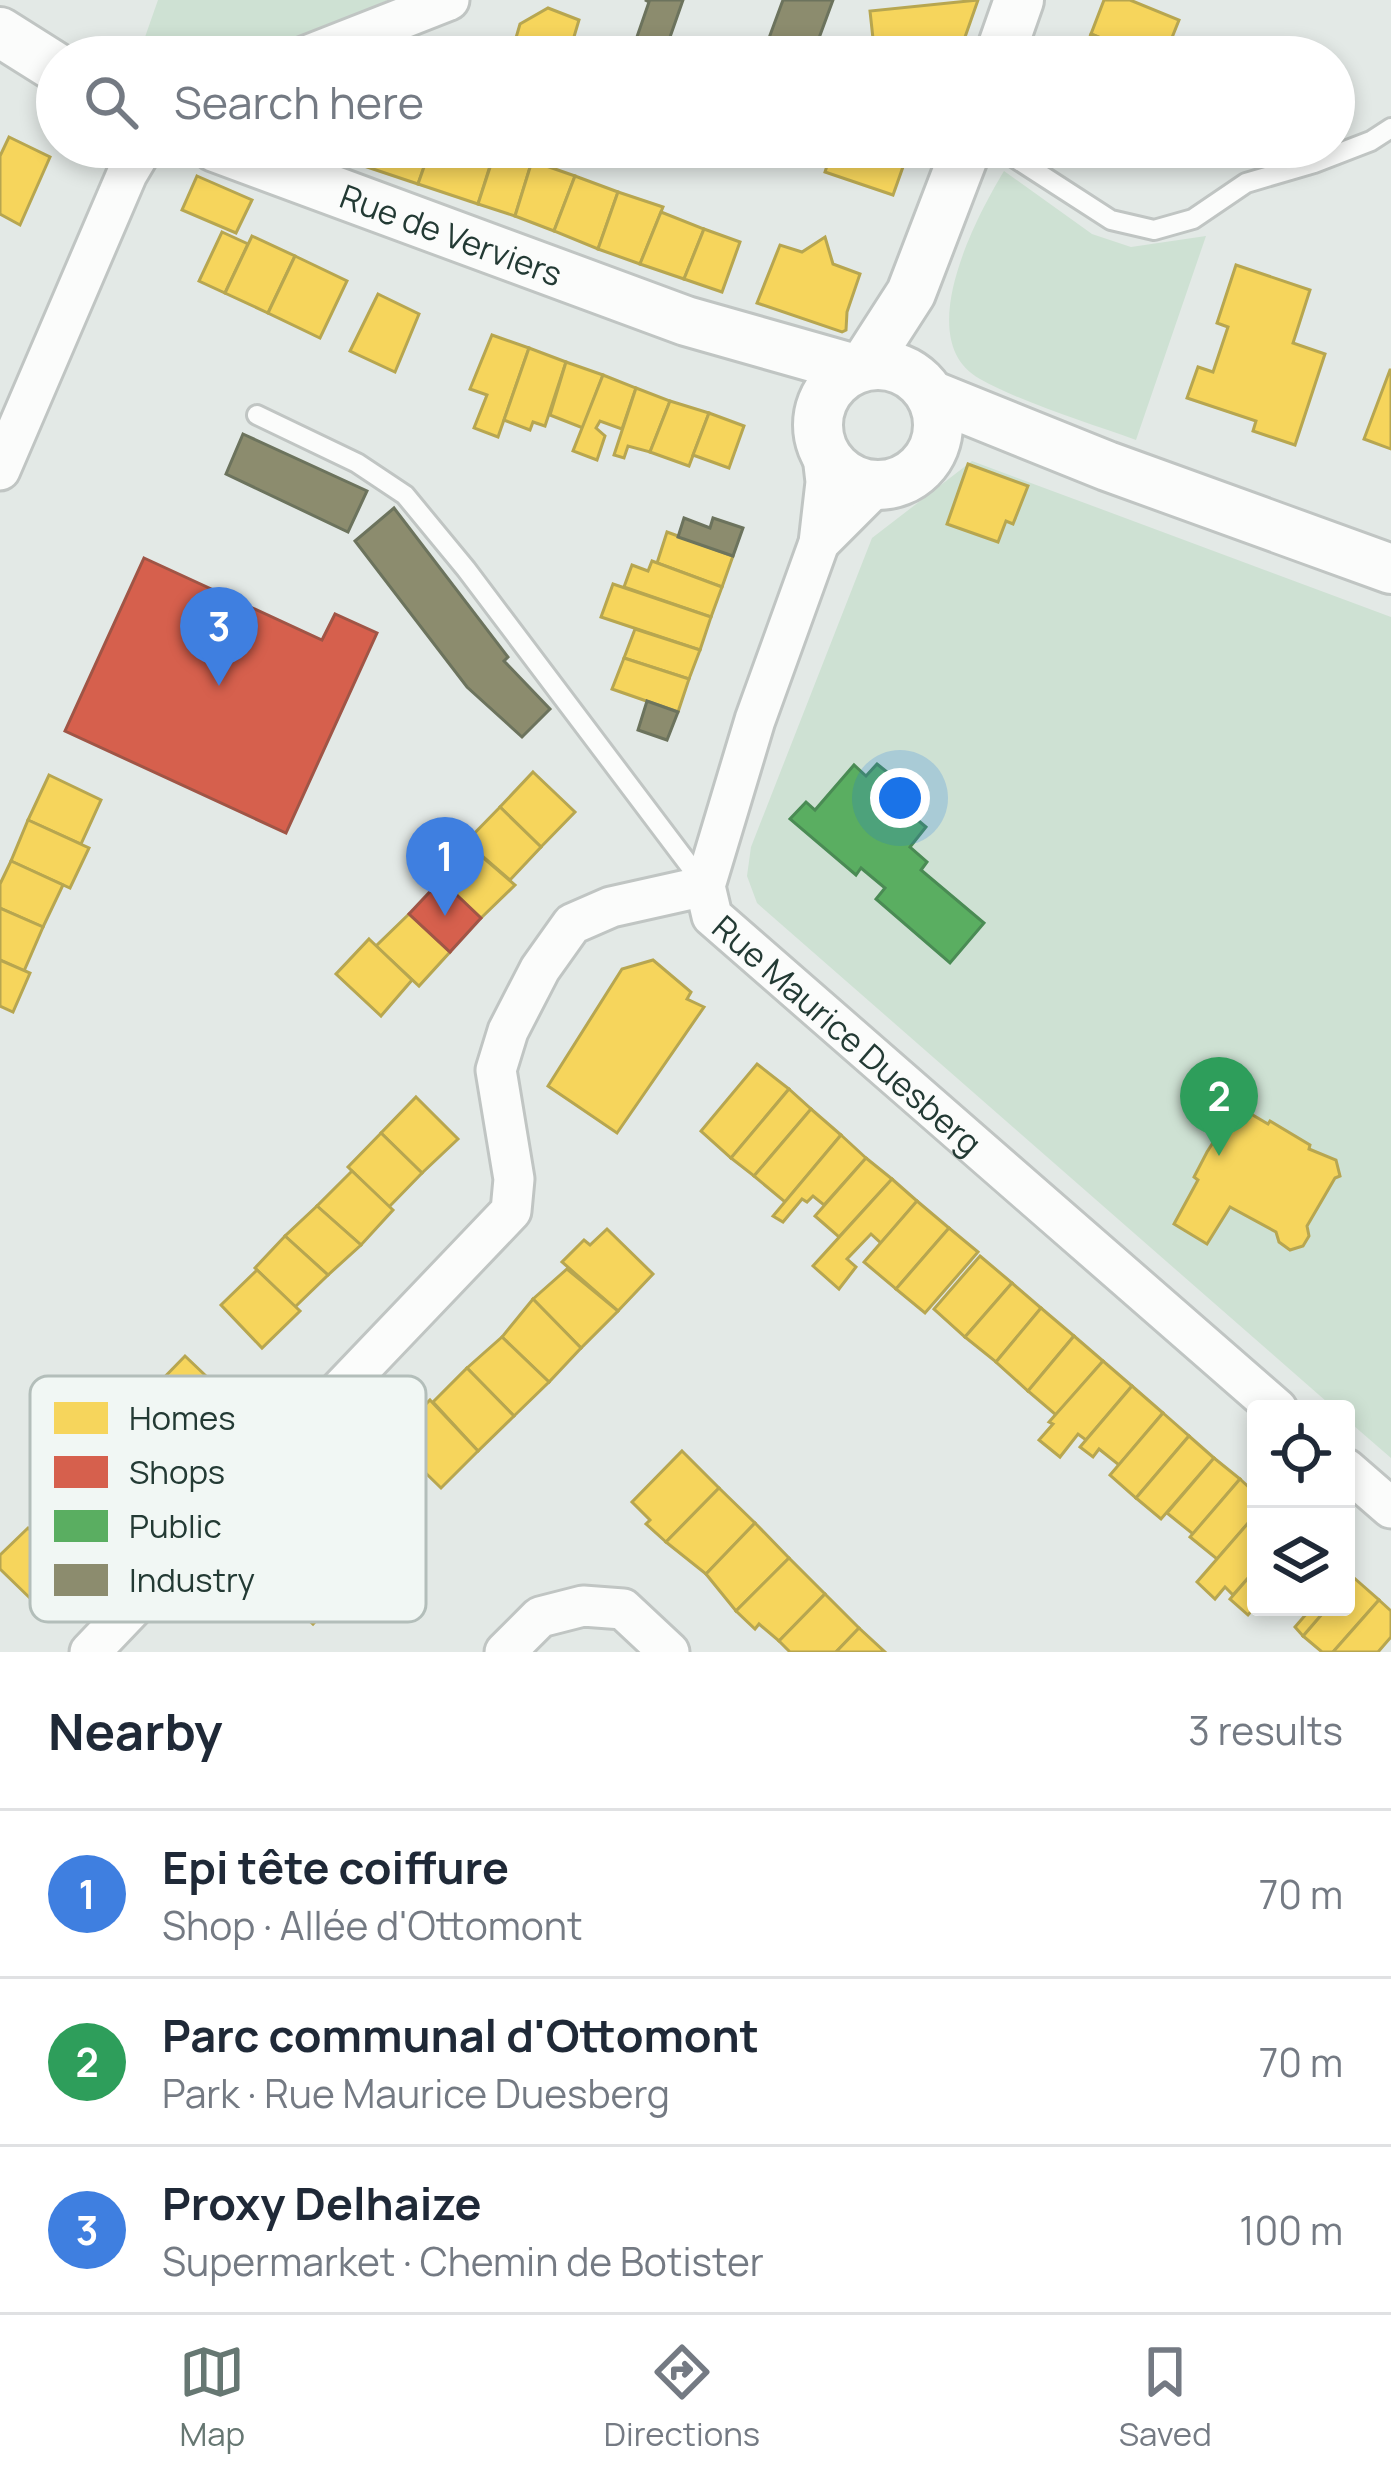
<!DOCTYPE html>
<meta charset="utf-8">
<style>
:root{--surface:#fff;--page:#f2f2f3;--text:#1f2937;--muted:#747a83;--line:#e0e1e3;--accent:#667772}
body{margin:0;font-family:Manrope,sans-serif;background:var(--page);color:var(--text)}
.controls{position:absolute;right:36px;bottom:36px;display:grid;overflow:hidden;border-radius:12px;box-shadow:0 6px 18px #0003}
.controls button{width:108px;height:108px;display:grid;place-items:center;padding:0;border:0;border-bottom:3px solid var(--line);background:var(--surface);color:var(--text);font:60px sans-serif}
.you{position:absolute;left:900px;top:798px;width:42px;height:42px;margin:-30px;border:9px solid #fff;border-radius:50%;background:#1a73e8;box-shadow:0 0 0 18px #1a73e833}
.badge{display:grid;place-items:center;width:78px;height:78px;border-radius:50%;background:var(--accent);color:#fff;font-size:39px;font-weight:700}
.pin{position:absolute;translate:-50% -99px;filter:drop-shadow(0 3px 6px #0008)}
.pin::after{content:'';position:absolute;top:63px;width:42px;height:36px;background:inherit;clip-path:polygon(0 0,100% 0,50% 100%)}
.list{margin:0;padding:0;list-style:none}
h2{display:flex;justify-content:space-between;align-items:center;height:156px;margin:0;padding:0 48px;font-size:51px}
h2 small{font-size:39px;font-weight:400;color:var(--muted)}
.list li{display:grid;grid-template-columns:78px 1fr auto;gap:36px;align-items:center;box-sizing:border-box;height:168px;padding:0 48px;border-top:3px solid var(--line)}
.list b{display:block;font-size:45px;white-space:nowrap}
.list p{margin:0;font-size:39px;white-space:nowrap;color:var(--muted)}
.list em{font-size:39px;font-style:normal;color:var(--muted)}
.icon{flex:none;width:66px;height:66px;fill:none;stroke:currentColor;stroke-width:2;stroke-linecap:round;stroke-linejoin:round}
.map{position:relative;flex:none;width:1391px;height:1652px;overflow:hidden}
.search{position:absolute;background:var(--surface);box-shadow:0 6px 18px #0003;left:36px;right:36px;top:36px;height:132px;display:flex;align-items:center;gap:30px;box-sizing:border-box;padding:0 42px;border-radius:66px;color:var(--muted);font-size:45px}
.sheet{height:660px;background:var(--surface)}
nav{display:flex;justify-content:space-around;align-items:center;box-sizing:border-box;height:168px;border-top:3px solid var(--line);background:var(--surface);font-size:33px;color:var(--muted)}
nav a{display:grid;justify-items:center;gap:6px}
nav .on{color:var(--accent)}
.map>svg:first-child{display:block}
.green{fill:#cee1d3}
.homes{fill:#f6d55c;stroke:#b7a650;stroke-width:3}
.shops{fill:#d6604d;stroke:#a05546;stroke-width:3}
.public{fill:#5aae61;stroke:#4a8b54;stroke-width:3}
.industry{fill:#8c8c6e;stroke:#6c735d;stroke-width:3}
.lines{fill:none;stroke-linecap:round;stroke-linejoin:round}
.service-casing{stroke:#c0c5c3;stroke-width:24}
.minor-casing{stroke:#c0c5c3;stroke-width:45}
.tertiary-casing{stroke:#c0c5c3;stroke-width:54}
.service{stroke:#fbfcfb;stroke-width:18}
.minor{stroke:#fbfcfb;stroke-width:39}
.tertiary{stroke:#fbfcfb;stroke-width:48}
.labels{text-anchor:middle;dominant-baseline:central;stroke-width:12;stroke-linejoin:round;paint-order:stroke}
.street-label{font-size:33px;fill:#233a34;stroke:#f1f7f4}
.key{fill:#f1f7f4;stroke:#b3beba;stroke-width:3}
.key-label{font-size:33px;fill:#233a34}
</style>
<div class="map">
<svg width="1391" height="1652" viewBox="0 0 1391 1652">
<rect width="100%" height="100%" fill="#e3e9e6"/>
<g class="green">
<path d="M158,0H388L259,57H138Z"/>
<path d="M1004,171L1092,234L1131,247L1206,236L1136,440C1089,423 1023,403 980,379C911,341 975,219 1004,171Z"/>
<path d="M972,461L1391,617V1458L1346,1419V1409H1335L757,903L747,876L751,847L872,538Z"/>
</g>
<g class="homes">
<path d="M978,0L958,57H875L870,11Z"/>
<path d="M1104,0H1130L1179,20L1167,50L1145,40L1139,54L1091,34Z"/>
<path d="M548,8L579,20L568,57H485L490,46L511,55L520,24Z"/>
<path d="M1091,34L1139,54L1147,57H1082Z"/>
<path d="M9,137L50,157L20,225L0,214V156Z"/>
<path d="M352,147H431L418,184L361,165L365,152Z"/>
<path d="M431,147H496L478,204L418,184Z"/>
<path d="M833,147H910L893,195L825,172Z"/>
<path d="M496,149L532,161L515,216L478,204Z"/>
<path d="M532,161L575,176L554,231L515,216Z"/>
<path d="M197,176L252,200L236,233L182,210Z"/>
<path d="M575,176L618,192L598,249L554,231Z"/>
<path d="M618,192L663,207L640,264L598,249Z"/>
<path d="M661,212L704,229L684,279L640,264Z"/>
<path d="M704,229L740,242L722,292L684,279Z"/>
<path d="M222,232L248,244L225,293L199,281Z"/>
<path d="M252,236L295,256L268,313L225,293Z"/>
<path d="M825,237L833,264L860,274L847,312L846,330L842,332L757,303L780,245L802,252Z"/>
<path d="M295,256L347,281L320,338L268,313Z"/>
<path d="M1236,265L1310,290L1293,343L1325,354L1295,445L1253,431L1256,421L1187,398L1198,367L1213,372L1228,327L1217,323Z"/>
<path d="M378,294L419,314L395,372L350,351Z"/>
<path d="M492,335L529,348L498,437L474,428L487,395L470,389Z"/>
<path d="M529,348L566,362L545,426L533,422L530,430L504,420Z"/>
<path d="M566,362L603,375L583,428L550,415Z"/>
<path d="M1390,370H1391V449L1364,439Z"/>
<path d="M603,375L636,388L622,429L600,421L596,428L605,436L597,460L573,451Z"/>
<path d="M636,388L670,401L650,452L628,446L624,458L614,455Z"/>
<path d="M670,401L709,413L689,466L650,452Z"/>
<path d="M709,413L744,426L729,468L693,455Z"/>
<path d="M968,464L1028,486L1013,524L1006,521L998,542L947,524Z"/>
<path d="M667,532L733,556L722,587L657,563Z"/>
<path d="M652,561L722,587L711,617L624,587L632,565L648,571Z"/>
<path d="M613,584L711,617L700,650L601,617Z"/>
<path d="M635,629L700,650L689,679L624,658Z"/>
<path d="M624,658L689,679L678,712L612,689Z"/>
<path d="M533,772L575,812L541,847L500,807Z"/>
<path d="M49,775L101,800L81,844L28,820Z"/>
<path d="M500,807L541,847L510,880L466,842Z"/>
<path d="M28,820L89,848L70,888L11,861Z"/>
<path d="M472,848L515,885L481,918L441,880Z"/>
<path d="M11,861L63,885L43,927L0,908V884Z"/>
<path d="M0,908L43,927L24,971L0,960Z"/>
<path d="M409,914L450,952L419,986L376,946Z"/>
<path d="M369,939L412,980L381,1016L336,974Z"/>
<path d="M0,960L30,973L13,1012L0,1006Z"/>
<path d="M653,960L691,992L687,999L704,1007L617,1133L548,1086L622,969Z"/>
<path d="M757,1064L789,1089L731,1158L701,1131Z"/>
<path d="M789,1089L811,1109L754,1176L731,1158Z"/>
<path d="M416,1097L458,1139L422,1173L381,1133Z"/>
<path d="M1245,1106L1246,1111L1268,1124L1270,1121L1310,1145L1309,1149L1336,1160L1340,1176L1335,1178L1307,1226L1309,1236L1303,1246L1290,1250L1279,1242L1276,1232L1230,1207L1207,1244L1174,1224L1198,1180L1194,1177L1207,1152L1230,1116L1229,1110Z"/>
<path d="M811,1109L841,1135L785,1202L754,1176Z"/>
<path d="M381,1133L422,1173L389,1207L348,1167Z"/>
<path d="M841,1135L866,1158L824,1205L813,1196L807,1202L802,1199L783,1222L773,1216Z"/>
<path d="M866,1158L892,1179L839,1237L815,1216Z"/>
<path d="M352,1171L393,1210L361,1245L317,1206Z"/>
<path d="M892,1179L917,1201L881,1243L871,1234L847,1259L856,1267L839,1289L813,1266Z"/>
<path d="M917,1201L949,1228L896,1289L864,1262Z"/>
<path d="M317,1206L361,1245L328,1275L285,1236Z"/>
<path d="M949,1228L978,1252L925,1313L896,1289Z"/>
<path d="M607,1229L653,1274L618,1311L562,1262L584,1240L590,1245Z"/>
<path d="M285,1236L328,1275L295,1307L255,1268Z"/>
<path d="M980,1256L1012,1283L965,1337L934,1309Z"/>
<path d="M567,1269L618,1311L581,1348L533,1299Z"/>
<path d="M257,1270L300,1311L262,1348L221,1305Z"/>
<path d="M1012,1283L1041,1308L996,1362L965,1337Z"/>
<path d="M533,1299L581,1348L549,1382L502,1337Z"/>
<path d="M1041,1308L1074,1336L1028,1391L996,1362Z"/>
<path d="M1074,1336L1103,1361L1056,1415L1028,1391Z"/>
<path d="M502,1337L549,1382L514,1416L467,1368Z"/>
<path d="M185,1356L227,1396L195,1431L152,1390Z"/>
<path d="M1103,1361L1132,1386L1086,1440L1078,1434L1060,1457L1039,1440L1053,1424L1049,1422Z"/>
<path d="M467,1368L514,1416L478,1451L433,1402Z"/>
<path d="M1132,1386L1163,1413L1119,1465L1099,1449L1093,1457L1080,1447Z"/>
<path d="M430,1400L478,1451L441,1488L396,1444L414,1427L409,1421Z"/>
<path d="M1163,1413L1189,1436L1136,1498L1110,1475Z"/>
<path d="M1189,1436L1214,1458L1161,1519L1136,1498Z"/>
<path d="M682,1451L719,1488L666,1542L646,1524L650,1520L632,1502Z"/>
<path d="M1214,1458L1240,1479L1193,1534L1167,1513Z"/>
<path d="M1240,1479L1256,1494V1514L1217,1559L1190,1537Z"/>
<path d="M719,1488L755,1523L706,1574L666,1542Z"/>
<path d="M1256,1514V1569L1233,1595L1225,1587L1215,1599L1197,1582Z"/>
<path d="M755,1523L789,1558L736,1611L706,1574Z"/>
<path d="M28,1528L69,1568L35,1603L0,1569V1555Z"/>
<path d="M300,1534L349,1584L313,1624L266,1579L282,1560L278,1557Z"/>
<path d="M789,1558L825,1594L779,1641L759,1624L755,1629L736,1611Z"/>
<path d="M1256,1569V1606L1248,1615L1230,1599Z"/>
<path d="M1353,1577L1379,1600L1333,1652H1322L1303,1636L1328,1607H1346V1585Z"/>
<path d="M825,1594L859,1628L836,1652H790L779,1641Z"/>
<path d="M1379,1600L1391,1611V1637L1378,1652H1333Z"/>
<path d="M1302,1607H1328L1303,1636L1295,1627L1308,1612Z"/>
<path d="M859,1628L885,1652H836Z"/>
</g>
<g class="shops">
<path d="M144,558L322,640L335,614L377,633L286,833L65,731Z"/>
<path d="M441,880L481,918L450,952L409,914Z"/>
</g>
<path class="public" d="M877,764L892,776L881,789L926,827L910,847L927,862L921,870L984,923L950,963L876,899L885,888L861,868L856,875L790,819L806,802L815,810L854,765L866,776Z"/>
<g class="industry">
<path d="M645,0H683L663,57H630L649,2Z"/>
<path d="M783,0H833L812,57H762Z"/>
<path d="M243,434L367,491L348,532L226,474Z"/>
<path d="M394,508L508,657L504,661L550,709L522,737L467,687L355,541Z"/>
<path d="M684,518L710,528L713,518L743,528L733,556L678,537Z"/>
<path d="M647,701L678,712L667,740L638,730Z"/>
</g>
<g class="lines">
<g class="service-casing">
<g id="service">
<path d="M998,147L1111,220L1154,230L1193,219L1246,183L1314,163L1371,141L1391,128"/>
<path d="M257,415L357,463L405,495L466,569L705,886"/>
</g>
</g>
<g class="minor-casing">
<g id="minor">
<path d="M304,57L449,0"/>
<path id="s1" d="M822,447L826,482L819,543L755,720L705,886L712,916L1277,1409"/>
<path d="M0,470L127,174L143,147"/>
<path d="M819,543L877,485"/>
<path d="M1346,1469L1391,1508"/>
<path d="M90,1652L511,1211L514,1179L496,1070L508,1031L540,969L572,924L611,907L705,886"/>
<path d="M505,1652L540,1617L583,1606L623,1609L669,1652"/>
</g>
</g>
<g class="tertiary-casing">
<g id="tertiary">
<path d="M0,32L57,68"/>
<path d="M999,57L1019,0"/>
<path id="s2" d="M215,147L686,321L855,369"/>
<circle cx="878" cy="425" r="60"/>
<path d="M864,366L911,293L967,147"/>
<path d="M931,395L1107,466L1391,569"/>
</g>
</g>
<use href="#service" class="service"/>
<use href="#minor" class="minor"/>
<use href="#tertiary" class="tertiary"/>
</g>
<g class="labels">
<g class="street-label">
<text stroke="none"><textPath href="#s2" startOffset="252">Rue de Verviers</textPath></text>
<text stroke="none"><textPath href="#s1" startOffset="669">Rue Maurice Duesberg</textPath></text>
</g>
</g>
<rect x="30" y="1376" width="396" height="246" rx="18" class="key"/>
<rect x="54" y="1402" width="54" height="32" fill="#f6d55c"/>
<rect x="54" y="1456" width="54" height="32" fill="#d6604d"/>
<rect x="54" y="1510" width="54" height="32" fill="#5aae61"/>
<rect x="54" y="1564" width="54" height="32" fill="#8c8c6e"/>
<g class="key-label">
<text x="129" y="1430">Homes</text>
<text x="129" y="1484">Shops</text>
<text x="129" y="1538">Public</text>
<text x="129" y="1592">Industry</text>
</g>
</svg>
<div class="controls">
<button><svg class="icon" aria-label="locate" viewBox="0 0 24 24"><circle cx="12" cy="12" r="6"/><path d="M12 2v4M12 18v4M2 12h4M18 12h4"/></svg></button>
<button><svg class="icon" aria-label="layers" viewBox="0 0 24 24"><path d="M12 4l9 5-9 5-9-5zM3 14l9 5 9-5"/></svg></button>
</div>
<div class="you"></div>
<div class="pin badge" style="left:445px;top:916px;background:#3f7fe0">1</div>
<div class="pin badge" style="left:1219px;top:1156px;background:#2e9e5b">2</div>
<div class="pin badge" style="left:219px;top:686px;background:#3f7fe0">3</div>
<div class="search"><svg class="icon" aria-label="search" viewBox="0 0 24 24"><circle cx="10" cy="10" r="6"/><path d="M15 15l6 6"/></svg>Search here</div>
</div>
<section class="sheet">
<h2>Nearby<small>3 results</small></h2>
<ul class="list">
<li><span class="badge" style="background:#3f7fe0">1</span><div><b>Epi tête coiffure</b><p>Shop · Allée d'Ottomont</p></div><em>70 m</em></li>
<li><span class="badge" style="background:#2e9e5b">2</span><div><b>Parc communal d'Ottomont</b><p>Park · Rue Maurice Duesberg</p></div><em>70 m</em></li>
<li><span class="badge" style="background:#3f7fe0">3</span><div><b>Proxy Delhaize</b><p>Supermarket · Chemin de Botister</p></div><em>100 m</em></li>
</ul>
</section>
<nav>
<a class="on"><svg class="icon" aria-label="map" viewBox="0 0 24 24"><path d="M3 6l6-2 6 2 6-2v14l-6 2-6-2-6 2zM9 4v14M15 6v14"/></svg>Map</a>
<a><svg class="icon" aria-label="directions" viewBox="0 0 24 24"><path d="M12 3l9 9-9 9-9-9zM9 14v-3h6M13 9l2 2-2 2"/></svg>Directions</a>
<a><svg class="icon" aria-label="saved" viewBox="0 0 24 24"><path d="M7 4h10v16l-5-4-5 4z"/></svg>Saved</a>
</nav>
